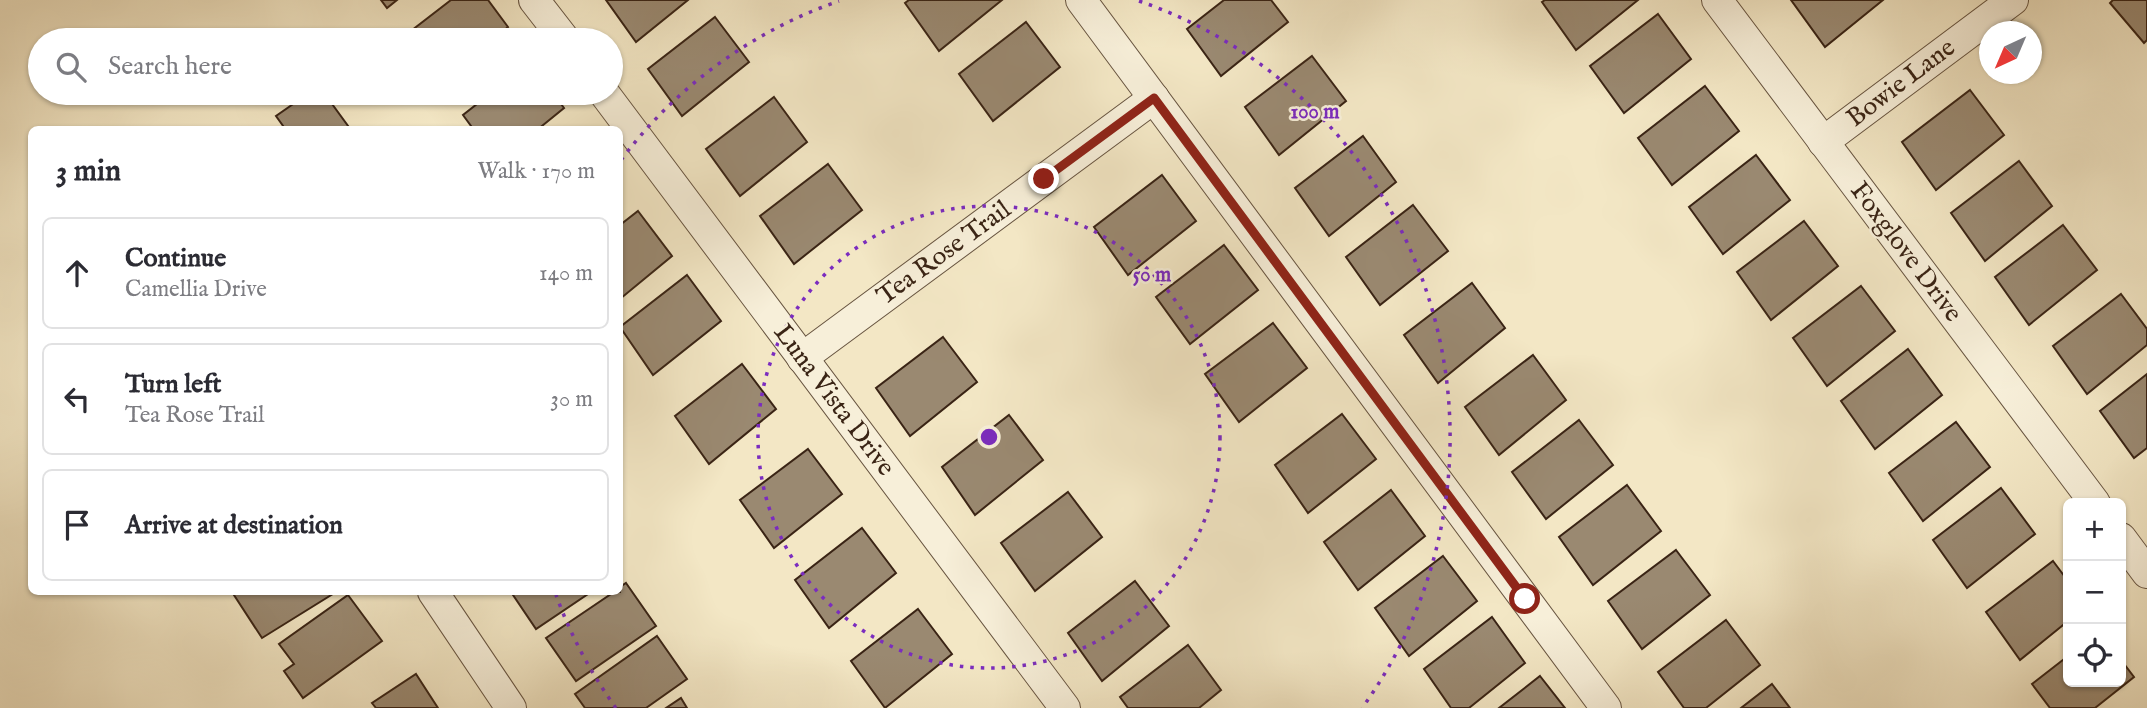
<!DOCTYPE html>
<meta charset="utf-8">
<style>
:root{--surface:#fff;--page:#f2f2f3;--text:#2b2b33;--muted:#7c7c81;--line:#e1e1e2}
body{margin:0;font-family:"IM FELL English",serif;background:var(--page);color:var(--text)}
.controls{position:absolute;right:21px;bottom:21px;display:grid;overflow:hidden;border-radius:10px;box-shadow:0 2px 5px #0004}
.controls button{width:63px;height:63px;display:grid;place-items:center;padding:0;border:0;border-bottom:2px solid var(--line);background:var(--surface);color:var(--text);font:35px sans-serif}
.compass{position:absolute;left:1979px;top:21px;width:63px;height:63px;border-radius:50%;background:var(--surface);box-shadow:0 2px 5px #0004;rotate:224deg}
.stop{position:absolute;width:21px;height:21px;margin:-16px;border:5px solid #8f2418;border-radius:50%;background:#fff}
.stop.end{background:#8f2418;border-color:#fff;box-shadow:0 2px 7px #0008}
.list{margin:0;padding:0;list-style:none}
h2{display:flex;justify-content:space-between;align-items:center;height:91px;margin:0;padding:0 28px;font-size:30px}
h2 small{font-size:23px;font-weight:400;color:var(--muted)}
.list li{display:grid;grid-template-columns:46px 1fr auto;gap:21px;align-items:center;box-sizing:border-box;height:112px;margin:0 14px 14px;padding:0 14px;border:2px solid var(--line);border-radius:10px}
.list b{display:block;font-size:26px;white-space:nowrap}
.list p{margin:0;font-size:23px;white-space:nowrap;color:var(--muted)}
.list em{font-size:23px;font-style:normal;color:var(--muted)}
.icon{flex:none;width:38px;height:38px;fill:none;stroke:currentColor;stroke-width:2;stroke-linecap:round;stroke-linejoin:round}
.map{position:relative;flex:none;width:2147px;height:708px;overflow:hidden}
.search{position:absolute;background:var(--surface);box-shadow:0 2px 5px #0004;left:28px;top:28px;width:595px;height:77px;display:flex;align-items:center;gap:18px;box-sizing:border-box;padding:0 24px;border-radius:38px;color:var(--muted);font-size:26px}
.panel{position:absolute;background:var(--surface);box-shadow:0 2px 5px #0004;left:28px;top:126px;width:595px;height:469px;border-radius:10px}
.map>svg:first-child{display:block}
.building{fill:#9a8971;stroke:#3a2415;stroke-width:2}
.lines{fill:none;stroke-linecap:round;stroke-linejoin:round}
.minor-casing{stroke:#685541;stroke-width:32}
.minor{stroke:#f7efd9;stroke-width:30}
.route{stroke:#8f2418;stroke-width:9}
.ring{fill:none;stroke:#7b2cbf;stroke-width:3.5;stroke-dasharray:3.5 7}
.labels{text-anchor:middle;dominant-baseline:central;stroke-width:5;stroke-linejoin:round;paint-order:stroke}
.street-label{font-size:26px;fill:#3a2415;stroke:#f7efd9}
.centre{fill:#7b2cbf;stroke:#f7efd9;stroke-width:3.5}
.ring-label{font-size:21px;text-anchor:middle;font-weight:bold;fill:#7b2cbf;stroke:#f7efd9;stroke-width:5;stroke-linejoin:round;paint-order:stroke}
</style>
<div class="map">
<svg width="2147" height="708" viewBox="0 0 2147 708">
<rect width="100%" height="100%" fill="#f3e7c5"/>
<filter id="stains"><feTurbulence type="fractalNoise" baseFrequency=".00286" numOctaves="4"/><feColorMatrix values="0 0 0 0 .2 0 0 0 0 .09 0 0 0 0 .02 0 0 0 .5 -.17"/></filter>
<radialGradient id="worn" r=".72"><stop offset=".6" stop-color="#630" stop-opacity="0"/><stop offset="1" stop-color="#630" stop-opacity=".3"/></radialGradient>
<g class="building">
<path d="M381,0H397L387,8Z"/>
<path d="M451,0H488L508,27L492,40H411L407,34Z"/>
<path d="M606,0H688L636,42Z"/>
<path d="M909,0H1002L939,51L905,3Z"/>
<path d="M1224,0H1271L1288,22L1221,76L1187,29Z"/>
<path d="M1545,0H1638L1576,50L1542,2Z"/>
<path d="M1791,0H1883L1825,47Z"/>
<path d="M2113,0H2147V40L2144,43L2110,3Z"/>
<path d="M1658,14L1691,59L1624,113L1590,66Z"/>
<path d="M715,17L749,62L682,116L648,69Z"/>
<path d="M1026,22L1060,67L993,121L959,74Z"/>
<path d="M1312,56L1346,101L1279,155L1245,107Z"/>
<path d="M1705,86L1739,131L1672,185L1638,138Z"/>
<path d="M1970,90L2004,135L1936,190L1902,142Z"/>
<path d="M309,93H324L351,130H286L276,116Z"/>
<path d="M491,93H553L564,108L537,130H474L463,115Z"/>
<path d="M774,97L807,142L740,196L706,149Z"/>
<path d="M1363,136L1396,182L1329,236L1295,188Z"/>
<path d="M1756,155L1790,200L1723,254L1689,207Z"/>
<path d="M2019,161L2052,206L1985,261L1951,213Z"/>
<path d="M828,164L862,210L794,264L760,216Z"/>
<path d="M1162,175L1196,221L1128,275L1094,227Z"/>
<path d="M1413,205L1448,251L1380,305L1346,257Z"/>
<path d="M638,211L672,256L620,299V225Z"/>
<path d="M1804,221L1838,266L1771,320L1737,272Z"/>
<path d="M2063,225L2097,270L2029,325L1995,277Z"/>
<path d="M1224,245L1258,290L1190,344L1156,297Z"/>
<path d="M687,275L721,321L653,375L620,327Z"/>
<path d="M1472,283L1505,328L1438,383L1404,335Z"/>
<path d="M1861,286L1895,331L1827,386L1793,338Z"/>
<path d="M2121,294L2147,329V345L2087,394L2053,346Z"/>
<path d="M1273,323L1307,368L1239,422L1205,374Z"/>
<path d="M943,337L977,382L910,436L876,388Z"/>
<path d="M1908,349L1942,395L1875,449L1841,401Z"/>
<path d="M1533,355L1566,400L1499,455L1465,407Z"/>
<path d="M742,364L776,409L709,464L675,416Z"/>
<path d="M2147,374V448L2134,458L2100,411Z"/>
<path d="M1342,414L1376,459L1308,513L1275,465Z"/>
<path d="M1009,415L1043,460L975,515L942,467Z"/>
<path d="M1579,420L1613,465L1546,519L1512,472Z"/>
<path d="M1956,422L1990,467L1923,521L1889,473Z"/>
<path d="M808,449L842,494L774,548L740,500Z"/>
<path d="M1627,485L1661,531L1593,585L1559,537Z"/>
<path d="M2001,488L2035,534L1967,588L1933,540Z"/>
<path d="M1391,490L1425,536L1358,590L1324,542Z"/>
<path d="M1068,492L1102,537L1035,591L1001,543Z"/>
<path d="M862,528L896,573L829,628L795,580Z"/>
<path d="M1676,550L1710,595L1642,649L1608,601Z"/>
<path d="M1443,556L1477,601L1409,656L1375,608Z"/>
<path d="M2053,561L2068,581V621L2020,660L1986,612Z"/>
<path d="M1135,581L1169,626L1102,681L1068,633Z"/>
<path d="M626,583L656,626L576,681L546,638L614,592H620V587Z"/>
<path d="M232,592H336L262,638Z"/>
<path d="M511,592H591L536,629Z"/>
<path d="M348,595L382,641L303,698L284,671L294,664L279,644Z"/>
<path d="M918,609L952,654L885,708L851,661Z"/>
<path d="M1492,617L1525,663L1469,708H1451L1424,669Z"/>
<path d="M1726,620L1760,665L1706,708H1684L1658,672Z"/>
<path d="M657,636L687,679L646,708H585L575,694Z"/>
<path d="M1188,645L1221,690L1199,708H1128L1120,697Z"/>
<path d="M2068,656V682H2121V660L2134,677L2095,708H2050L2032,684Z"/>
<path d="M416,674L438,708H376L372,703Z"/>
<path d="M1540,676L1565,708H1499Z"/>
<path d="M1772,684L1790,708H1741Z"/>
<path d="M681,698L687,708H666Z"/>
</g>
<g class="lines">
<g class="minor-casing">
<g id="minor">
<path d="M534,0L565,40"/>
<path d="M1081,0L1606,708"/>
<path d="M1717,0L2095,503"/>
<path d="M604,93L1065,708"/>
<path d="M1823,142L2013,0"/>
<path d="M802,358L1154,98"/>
<path d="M2121,538L2147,573"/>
<path d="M433,592L511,708"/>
</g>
</g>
<use href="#minor" class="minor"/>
</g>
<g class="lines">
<path class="route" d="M1044,179L1154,98L1525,599"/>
</g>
<g class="ring">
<circle cx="989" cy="437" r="231"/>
<path d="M616 708A461 461 0 0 1 556 595M621 160A461 461 0 0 1 839 1M1139 1A461 461 0 0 1 1362 708"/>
</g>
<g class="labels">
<g class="street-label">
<text transform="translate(1901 83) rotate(-37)">Bowie Lane</text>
<text transform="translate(1906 252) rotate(53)">Foxglove Drive</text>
<text transform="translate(944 253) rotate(-36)">Tea Rose Trail</text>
<text transform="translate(834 400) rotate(53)">Luna Vista Drive</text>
</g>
</g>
<circle cx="989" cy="437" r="10" class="centre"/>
<g class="ring-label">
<text x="1315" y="118">100 m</text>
<text x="1152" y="281">50 m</text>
</g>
<rect width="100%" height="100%" filter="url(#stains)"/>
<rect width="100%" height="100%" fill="url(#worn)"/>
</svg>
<div class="controls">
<button>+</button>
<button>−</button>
<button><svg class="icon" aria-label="locate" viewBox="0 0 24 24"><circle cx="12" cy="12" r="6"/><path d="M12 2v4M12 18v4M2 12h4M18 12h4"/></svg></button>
</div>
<svg class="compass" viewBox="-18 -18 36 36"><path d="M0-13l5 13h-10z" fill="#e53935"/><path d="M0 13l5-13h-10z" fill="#7c7c81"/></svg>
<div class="stop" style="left:1525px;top:599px"></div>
<div class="stop end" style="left:1044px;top:179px"></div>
<div class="search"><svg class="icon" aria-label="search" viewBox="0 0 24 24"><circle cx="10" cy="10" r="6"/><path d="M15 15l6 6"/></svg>Search here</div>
<section class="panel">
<h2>3 min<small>Walk · 170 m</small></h2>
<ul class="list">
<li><svg class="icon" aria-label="ahead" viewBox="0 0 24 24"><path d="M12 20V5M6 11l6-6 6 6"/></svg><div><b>Continue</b><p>Camellia Drive</p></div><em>140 m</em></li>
<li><svg class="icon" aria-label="left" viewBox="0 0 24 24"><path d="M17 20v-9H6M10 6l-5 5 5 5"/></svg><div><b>Turn left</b><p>Tea Rose Trail</p></div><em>30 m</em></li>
<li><svg class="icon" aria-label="arrive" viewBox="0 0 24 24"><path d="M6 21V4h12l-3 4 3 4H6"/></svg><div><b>Arrive at destination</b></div></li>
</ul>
</section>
</div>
